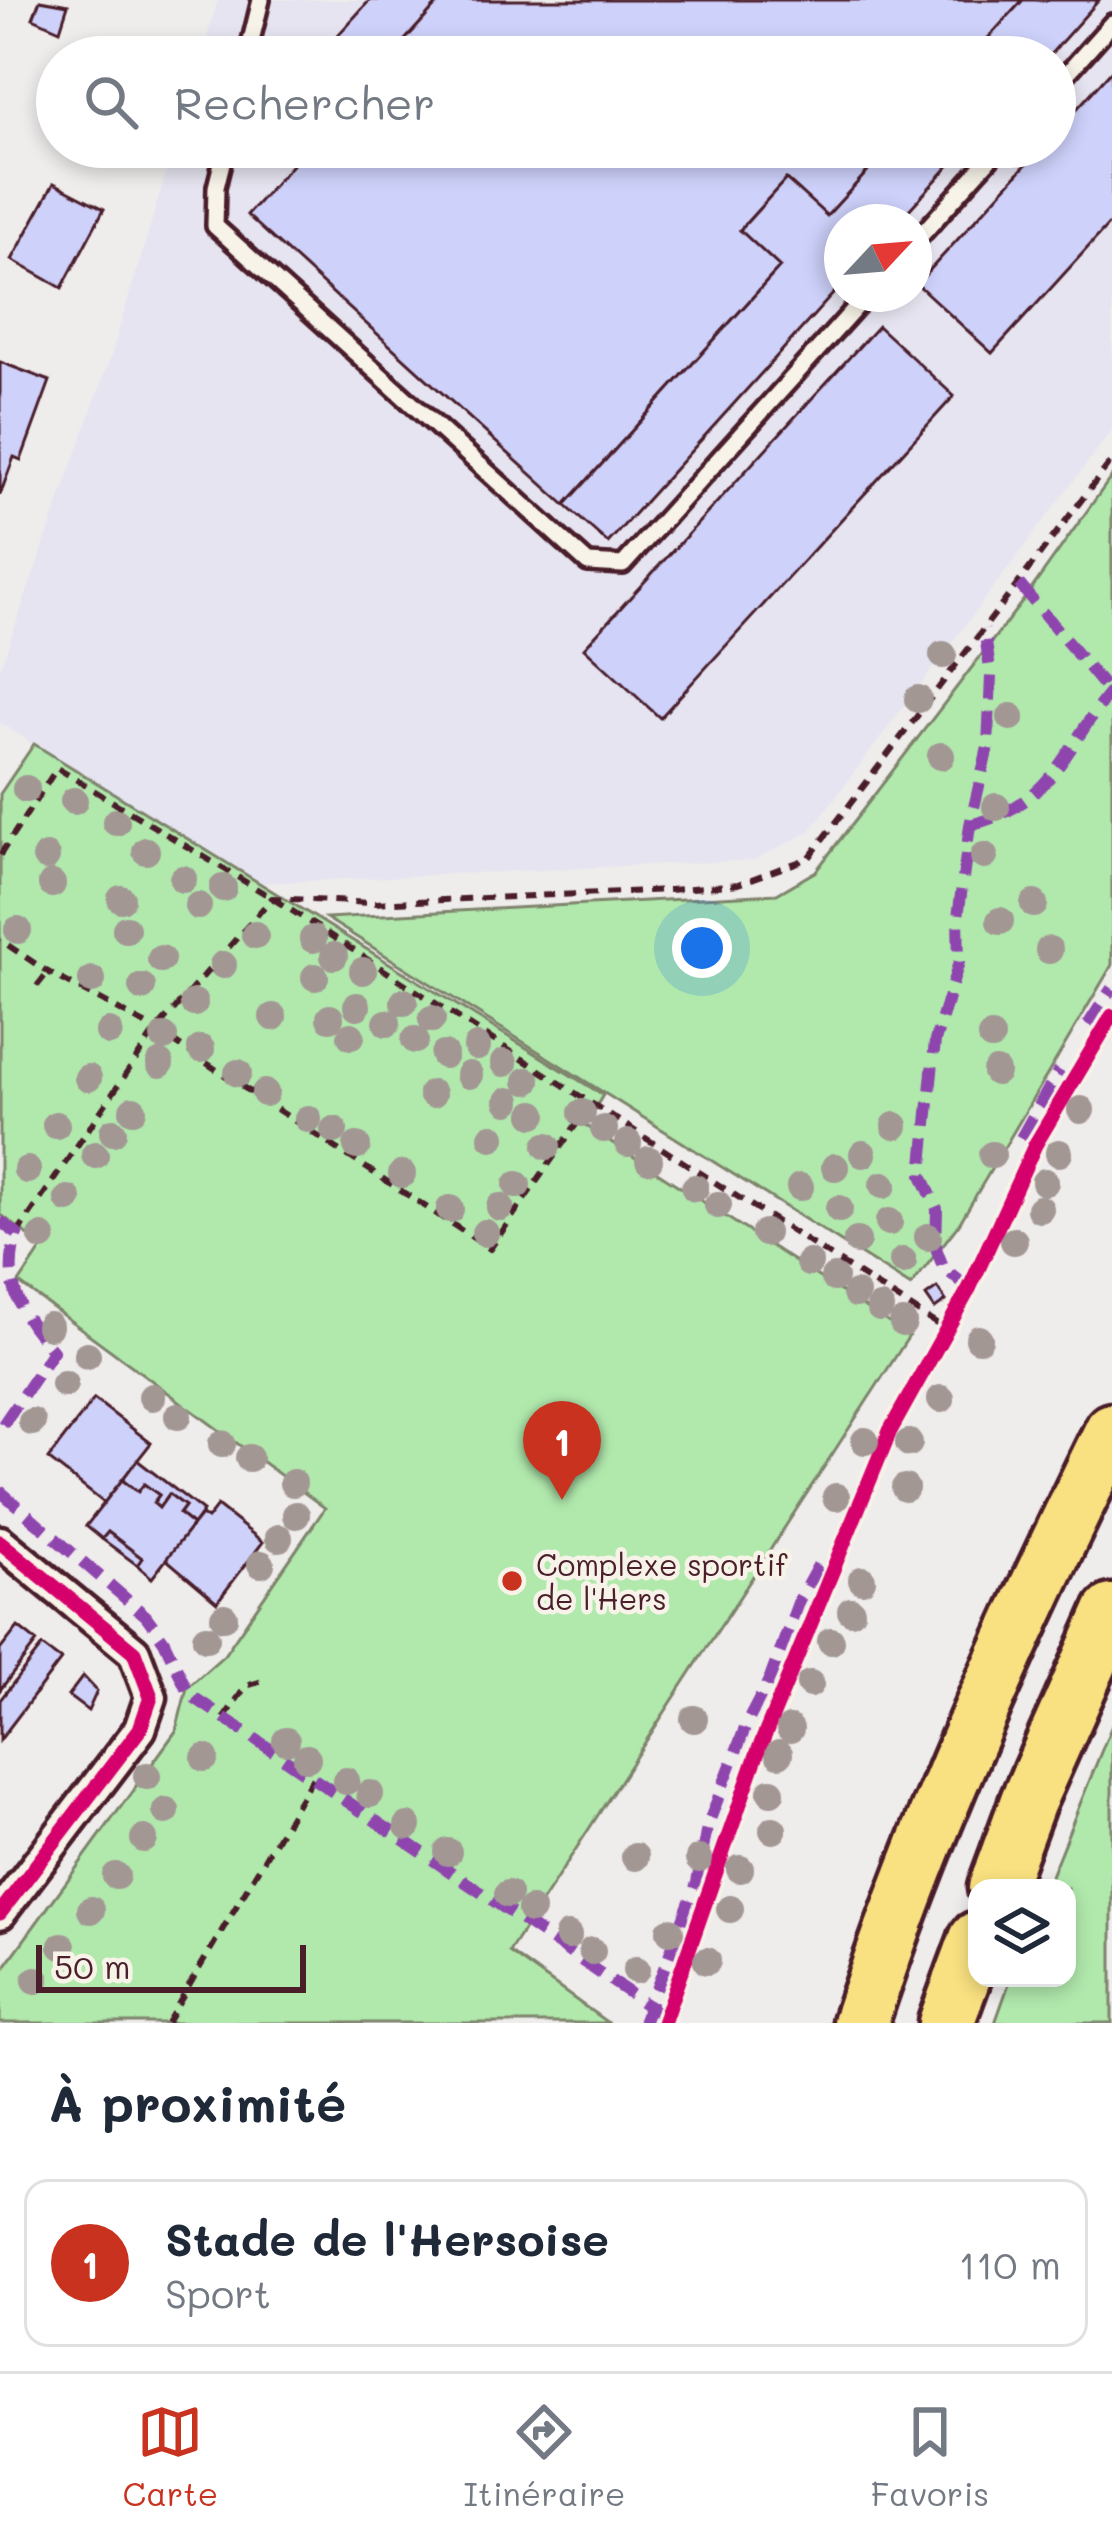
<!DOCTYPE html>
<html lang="fr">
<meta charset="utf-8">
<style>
:root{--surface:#fff;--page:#f2f2f3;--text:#1f2937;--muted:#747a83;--line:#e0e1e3;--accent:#c8321e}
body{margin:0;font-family:Mali,sans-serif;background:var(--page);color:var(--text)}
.controls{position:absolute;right:36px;bottom:36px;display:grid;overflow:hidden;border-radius:24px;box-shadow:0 6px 18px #0003}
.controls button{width:108px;height:108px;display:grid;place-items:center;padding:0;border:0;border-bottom:3px solid var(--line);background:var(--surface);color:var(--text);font:60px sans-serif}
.compass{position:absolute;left:824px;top:204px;width:108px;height:108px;border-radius:50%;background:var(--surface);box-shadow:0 6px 18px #0003;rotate:64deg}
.scale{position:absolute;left:36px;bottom:30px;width:270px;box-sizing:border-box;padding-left:12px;border:6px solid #4a1f2b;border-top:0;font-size:33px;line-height:42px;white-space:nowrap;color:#4a1f2b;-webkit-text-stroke:9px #f7f3e8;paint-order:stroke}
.you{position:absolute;left:702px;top:948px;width:42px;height:42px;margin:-30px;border:9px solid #fff;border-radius:50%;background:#1a73e8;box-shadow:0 0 0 18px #1a73e833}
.badge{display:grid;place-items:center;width:78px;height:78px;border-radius:50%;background:var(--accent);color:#fff;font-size:39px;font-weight:700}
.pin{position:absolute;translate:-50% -99px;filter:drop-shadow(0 3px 6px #0008)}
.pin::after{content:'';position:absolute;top:63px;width:42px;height:36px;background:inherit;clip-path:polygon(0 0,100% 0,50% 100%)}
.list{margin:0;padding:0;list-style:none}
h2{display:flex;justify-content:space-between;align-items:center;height:156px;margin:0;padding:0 48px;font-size:51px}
h2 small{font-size:39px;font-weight:400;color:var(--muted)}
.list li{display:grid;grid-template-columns:78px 1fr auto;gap:36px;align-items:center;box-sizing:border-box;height:168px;margin:0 24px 24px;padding:0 24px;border:3px solid var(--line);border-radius:24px}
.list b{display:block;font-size:45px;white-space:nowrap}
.list p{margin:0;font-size:39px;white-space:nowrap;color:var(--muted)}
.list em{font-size:39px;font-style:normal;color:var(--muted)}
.icon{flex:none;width:66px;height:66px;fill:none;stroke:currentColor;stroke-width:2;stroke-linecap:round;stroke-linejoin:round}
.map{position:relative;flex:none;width:1112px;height:2023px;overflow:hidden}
.search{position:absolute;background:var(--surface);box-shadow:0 6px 18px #0003;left:36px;right:36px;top:36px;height:132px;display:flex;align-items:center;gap:30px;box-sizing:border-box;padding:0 42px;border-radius:66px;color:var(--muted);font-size:45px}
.sheet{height:348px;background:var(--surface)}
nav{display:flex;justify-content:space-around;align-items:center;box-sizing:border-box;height:168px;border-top:3px solid var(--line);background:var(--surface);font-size:33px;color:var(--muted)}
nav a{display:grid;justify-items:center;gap:6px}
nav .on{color:var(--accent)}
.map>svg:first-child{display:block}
.built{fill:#e5e4f0;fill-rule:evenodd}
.green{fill:#b1e9ad;stroke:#7e846c;stroke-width:3}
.building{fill:#ced1fa;stroke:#4a1f2b;stroke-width:3}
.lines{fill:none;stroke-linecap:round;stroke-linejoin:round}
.lane-casing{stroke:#4a1f2b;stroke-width:24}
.street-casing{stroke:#4a1f2b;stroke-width:39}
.highway-casing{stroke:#4a1f2b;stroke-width:63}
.path{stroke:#4a1f2b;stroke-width:6;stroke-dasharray:12 9;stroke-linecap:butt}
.lane{stroke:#f7f3e8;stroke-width:15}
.street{stroke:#f7f3e8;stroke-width:30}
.highway{stroke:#f9e181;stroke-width:54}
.quiet{stroke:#8e44ad;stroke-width:12;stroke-dasharray:24 12;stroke-linecap:butt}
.cycleway-casing{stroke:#f7f3e8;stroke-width:22}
.cycleway{stroke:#d6006c;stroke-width:15}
.tree{fill:#a39794}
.poi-dot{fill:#c8321e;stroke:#f7f3e8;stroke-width:4.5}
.labels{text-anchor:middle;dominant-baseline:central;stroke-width:9;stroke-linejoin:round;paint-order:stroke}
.poi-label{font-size:30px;fill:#4a1f2b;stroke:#f7f3e8;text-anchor:start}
</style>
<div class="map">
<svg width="1112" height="2023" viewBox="0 0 1112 2023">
<rect width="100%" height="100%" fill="#efecec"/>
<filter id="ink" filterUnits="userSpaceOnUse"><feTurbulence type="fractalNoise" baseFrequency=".00833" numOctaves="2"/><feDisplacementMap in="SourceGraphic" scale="24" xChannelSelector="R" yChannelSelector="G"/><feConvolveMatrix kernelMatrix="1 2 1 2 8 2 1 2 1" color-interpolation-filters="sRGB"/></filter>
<g filter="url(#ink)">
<path class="built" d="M218,0H1112V430L810,831L754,860L258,883L0,723V669L112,353L174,147H1055V57H201ZM842,222H914V294H842Z"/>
<g class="green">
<path d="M1112,476V965L959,1224L911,1286L326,918L777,894L816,871L1025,598Z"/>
<path d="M34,744L603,1095L585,1125L909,1336L509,1952L608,2023H0V1973L176,1731L187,1688L224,1655L325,1508L19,1283L43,1247L0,1214V794Z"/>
<path d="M1112,1725V2023H995L1011,1978H1067V1888H1046Z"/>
</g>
<g class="building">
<path d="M40,0L68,5L60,30L33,18Z"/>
<path d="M370,0H441L390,57H318Z"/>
<path d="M441,0H1023L971,57H390Z"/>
<path d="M1023,0H1099L1048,57H971Z"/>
<path d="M1112,70V221L992,353L917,284L1042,147H1055V133Z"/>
<path d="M308,147H890L827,216L786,179L740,230L780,267L565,505L247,215Z"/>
<path d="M890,147H966L898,222H842V284L608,543L565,505L780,267L740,230L786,179L827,216Z"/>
<path d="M54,183L104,209L62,288L12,260Z"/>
<path d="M878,326L954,396L660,718L584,648Z"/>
<path d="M0,362L50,381L21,460L14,457L0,495Z"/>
<path d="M937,1288L946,1301L935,1309L926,1296Z"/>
<path d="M94,1399L151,1443L104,1503L48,1459Z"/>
<path d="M137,1460L203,1511L193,1525L179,1514L185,1506L169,1494L159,1508L153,1503L159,1495L144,1484L138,1492L122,1480Z"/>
<path d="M122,1480L138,1492L144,1484L159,1495L153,1503L159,1508L169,1494L185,1506L179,1514L193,1525L152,1578L137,1565L142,1558L108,1532L102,1539L86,1526Z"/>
<path d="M217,1506L263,1542L217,1602L166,1559L201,1515L207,1519Z"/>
<path d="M108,1532L142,1558L137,1565L102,1539Z"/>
<path d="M18,1627L37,1642L0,1690V1650Z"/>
<path d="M42,1646L61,1660L0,1740V1700Z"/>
<path d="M83,1676L97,1691L88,1711L68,1696Z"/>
</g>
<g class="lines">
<g class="lane-casing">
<g id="lane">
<path d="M247,57L261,0"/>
<path d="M1055,87L1112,23"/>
<path d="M226,147L216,187L215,226L588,563L623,565L868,294"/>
<path d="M914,243L1000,147"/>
</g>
</g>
<g class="street-casing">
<path id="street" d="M0,1542L134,1652L151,1697L140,1729L0,1913"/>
</g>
<g class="highway-casing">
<g id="highway">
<path d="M996,1888L1028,1801L1112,1612"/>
<path d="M860,2023C927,1819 1018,1623 1112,1431"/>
<path d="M946,2023L977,1939"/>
</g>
</g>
<g class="path">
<path d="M0,855L57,768L272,898L591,1103L490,1249L156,1030L48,972L0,940"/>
<path d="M37,986L48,972"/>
<path d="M591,1103L946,1330"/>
<path d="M17,1234L156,1030L272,898L372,903L670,890L738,884L809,858L1112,460"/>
<path d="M224,1718L246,1686L263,1681"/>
<path d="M167,2023L313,1777"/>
</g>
<use href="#lane" class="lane"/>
<use href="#street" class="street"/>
<use href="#highway" class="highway"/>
<g class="quiet">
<path d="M1019,584L1112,696"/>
<path d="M970,825C1056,803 1063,748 1112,690"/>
<path d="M1088,1025L1112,988"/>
<path d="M1021,1138L1059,1070"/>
<path d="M0,1221L17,1234C2,1282 20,1316 53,1351L0,1429"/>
<path d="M969,1289L943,1267L936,1248L937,1209L922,1175L935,1041L959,962L958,917L970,825L988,747L991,676L984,629"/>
<path d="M0,1491L146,1616L164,1641L189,1694L660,2014"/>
<path d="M643,2023L697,1883L707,1827L747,1723L771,1676L799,1600L821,1560"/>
</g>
<g class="cycleway-casing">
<g id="cycleway">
<path d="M0,1542L134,1652L151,1697L140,1729L0,1913"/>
<path d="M663,2023L759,1749L890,1431L969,1289L1035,1145L1112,1016"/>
</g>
</g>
<use href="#cycleway" class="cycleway"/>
</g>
<g class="tree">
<circle cx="943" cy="655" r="14"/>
<circle cx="918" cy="699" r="14"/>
<circle cx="1011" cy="717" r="14"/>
<circle cx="941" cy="756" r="14"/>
<circle cx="26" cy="789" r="14"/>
<circle cx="74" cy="801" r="14"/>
<circle cx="996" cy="807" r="14"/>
<circle cx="116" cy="822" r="14"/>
<circle cx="146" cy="851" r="14"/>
<circle cx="984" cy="856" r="14"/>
<circle cx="46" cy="857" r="14"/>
<circle cx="183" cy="879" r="14"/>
<circle cx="52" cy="884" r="14"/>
<circle cx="223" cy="888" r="14"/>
<circle cx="121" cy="899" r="14"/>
<circle cx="1034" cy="904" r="14"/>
<circle cx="198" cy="906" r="14"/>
<circle cx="1000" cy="921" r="14"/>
<circle cx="126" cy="929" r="14"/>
<circle cx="18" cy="930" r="14"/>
<circle cx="255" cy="935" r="14"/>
<circle cx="313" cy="939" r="14"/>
<circle cx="1049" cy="950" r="14"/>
<circle cx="334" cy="956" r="14"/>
<circle cx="161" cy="959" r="14"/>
<circle cx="223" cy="965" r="14"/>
<circle cx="363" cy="971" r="14"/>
<circle cx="315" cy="977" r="14"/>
<circle cx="92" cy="980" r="14"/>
<circle cx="142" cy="987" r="14"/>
<circle cx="404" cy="1002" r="14"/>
<circle cx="194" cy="1003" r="14"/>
<circle cx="357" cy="1006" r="14"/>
<circle cx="273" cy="1017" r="14"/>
<circle cx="330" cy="1018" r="14"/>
<circle cx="432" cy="1019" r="14"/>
<circle cx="387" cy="1023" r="14"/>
<circle cx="109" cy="1032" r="14"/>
<circle cx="351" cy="1036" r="14"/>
<circle cx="164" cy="1037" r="14"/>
<circle cx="991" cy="1037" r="14"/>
<circle cx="415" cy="1040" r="14"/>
<circle cx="477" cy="1047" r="14"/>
<circle cx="201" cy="1049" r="14"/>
<circle cx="444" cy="1055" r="14"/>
<circle cx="504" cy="1063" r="14"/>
<circle cx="160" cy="1064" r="14"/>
<circle cx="996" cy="1072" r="14"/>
<circle cx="238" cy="1073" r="14"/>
<circle cx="469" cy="1075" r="14"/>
<circle cx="88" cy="1078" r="14"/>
<circle cx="527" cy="1081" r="14"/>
<circle cx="265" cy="1093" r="14"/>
<circle cx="432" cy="1094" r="14"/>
<circle cx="508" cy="1101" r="14"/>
<circle cx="133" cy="1110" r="14"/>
<circle cx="1081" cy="1110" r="14"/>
<circle cx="582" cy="1113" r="14"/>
<circle cx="534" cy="1114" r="14"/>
<circle cx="308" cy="1119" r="14"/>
<circle cx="56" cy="1125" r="14"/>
<circle cx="895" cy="1126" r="14"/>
<circle cx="604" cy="1129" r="14"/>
<circle cx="334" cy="1130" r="14"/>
<circle cx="113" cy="1132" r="14"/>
<circle cx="492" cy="1137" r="14"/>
<circle cx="628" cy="1143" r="14"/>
<circle cx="357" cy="1146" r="14"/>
<circle cx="547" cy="1146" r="14"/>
<circle cx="1059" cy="1153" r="14"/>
<circle cx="863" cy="1154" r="14"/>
<circle cx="95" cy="1155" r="14"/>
<circle cx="992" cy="1155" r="14"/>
<circle cx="649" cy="1160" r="14"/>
<circle cx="835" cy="1167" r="14"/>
<circle cx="27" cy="1170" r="14"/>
<circle cx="402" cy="1174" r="14"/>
<circle cx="1045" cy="1182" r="14"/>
<circle cx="517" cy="1185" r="14"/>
<circle cx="883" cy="1185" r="14"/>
<circle cx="800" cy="1187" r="14"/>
<circle cx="695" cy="1188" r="14"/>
<circle cx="68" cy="1199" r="14"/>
<circle cx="718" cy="1205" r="14"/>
<circle cx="500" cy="1207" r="14"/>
<circle cx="450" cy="1209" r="14"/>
<circle cx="839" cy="1209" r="14"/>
<circle cx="1040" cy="1209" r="14"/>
<circle cx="889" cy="1222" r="14"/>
<circle cx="485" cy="1233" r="14"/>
<circle cx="765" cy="1233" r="14"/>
<circle cx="42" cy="1237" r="14"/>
<circle cx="928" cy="1237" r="14"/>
<circle cx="857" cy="1241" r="14"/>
<circle cx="1014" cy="1241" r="14"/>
<circle cx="903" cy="1261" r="14"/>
<circle cx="809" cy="1263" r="14"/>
<circle cx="834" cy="1278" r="14"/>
<circle cx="856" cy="1294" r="14"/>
<circle cx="880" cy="1308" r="14"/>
<circle cx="903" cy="1323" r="14"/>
<circle cx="49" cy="1326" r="14"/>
<circle cx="979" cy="1339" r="14"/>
<circle cx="87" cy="1355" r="14"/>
<circle cx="64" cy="1384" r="14"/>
<circle cx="152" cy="1397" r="14"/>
<circle cx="941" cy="1399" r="14"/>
<circle cx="178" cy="1416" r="14"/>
<circle cx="32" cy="1422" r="14"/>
<circle cx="865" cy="1441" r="14"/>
<circle cx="909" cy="1443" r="14"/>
<circle cx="222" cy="1444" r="14"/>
<circle cx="249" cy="1458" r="14"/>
<circle cx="293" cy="1483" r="14"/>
<circle cx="905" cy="1488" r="14"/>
<circle cx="836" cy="1497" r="14"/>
<circle cx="296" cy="1515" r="14"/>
<circle cx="279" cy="1538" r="14"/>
<circle cx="261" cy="1564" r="14"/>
<circle cx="862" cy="1580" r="14"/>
<circle cx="851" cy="1611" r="14"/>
<circle cx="224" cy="1617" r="14"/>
<circle cx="206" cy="1638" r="14"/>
<circle cx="831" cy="1641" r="14"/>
<circle cx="810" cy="1684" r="14"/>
<circle cx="694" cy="1719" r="14"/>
<circle cx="790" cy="1729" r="14"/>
<circle cx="286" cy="1741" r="14"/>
<circle cx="779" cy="1754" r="14"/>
<circle cx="205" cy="1758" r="14"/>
<circle cx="307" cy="1758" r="14"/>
<circle cx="147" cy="1776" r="14"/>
<circle cx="346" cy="1781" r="14"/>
<circle cx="771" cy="1792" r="14"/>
<circle cx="370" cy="1794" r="14"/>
<circle cx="166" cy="1811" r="14"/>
<circle cx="408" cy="1826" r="14"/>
<circle cx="773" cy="1830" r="14"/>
<circle cx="144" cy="1839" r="14"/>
<circle cx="448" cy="1852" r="14"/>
<circle cx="635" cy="1857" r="14"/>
<circle cx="699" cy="1859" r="14"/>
<circle cx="740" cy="1869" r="14"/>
<circle cx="116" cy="1876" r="14"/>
<circle cx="508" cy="1894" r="14"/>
<circle cx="730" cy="1909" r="14"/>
<circle cx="91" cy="1910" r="14"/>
<circle cx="531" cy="1910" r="14"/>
<circle cx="670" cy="1931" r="14"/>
<circle cx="568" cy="1936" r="14"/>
<circle cx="62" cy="1946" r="14"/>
<circle cx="592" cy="1951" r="14"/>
<circle cx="707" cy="1961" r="14"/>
<circle cx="636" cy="1970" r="14"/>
<circle cx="36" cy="1980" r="14"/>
</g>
</g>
<circle class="poi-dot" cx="512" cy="1581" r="12"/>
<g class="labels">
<g class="poi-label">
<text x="536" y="1564">Complexe sportif<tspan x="536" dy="34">de l'Hers</tspan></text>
</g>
</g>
</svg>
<div class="controls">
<button><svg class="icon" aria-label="layers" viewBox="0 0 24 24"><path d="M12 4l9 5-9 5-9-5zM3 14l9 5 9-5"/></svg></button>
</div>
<svg class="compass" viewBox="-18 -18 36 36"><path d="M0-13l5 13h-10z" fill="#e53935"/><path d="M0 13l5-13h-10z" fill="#747a83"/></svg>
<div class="scale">50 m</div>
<div class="you"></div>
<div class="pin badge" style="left:562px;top:1500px">1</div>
<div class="search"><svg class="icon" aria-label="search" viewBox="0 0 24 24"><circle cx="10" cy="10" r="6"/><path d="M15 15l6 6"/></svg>Rechercher</div>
</div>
<section class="sheet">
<h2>À proximité<small></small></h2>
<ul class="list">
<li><span class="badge">1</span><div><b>Stade de l'Hersoise</b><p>Sport</p></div><em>110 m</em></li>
</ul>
</section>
<nav>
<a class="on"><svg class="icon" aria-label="map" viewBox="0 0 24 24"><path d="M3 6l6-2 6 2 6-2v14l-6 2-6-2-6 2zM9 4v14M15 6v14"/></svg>Carte</a>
<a><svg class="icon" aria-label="directions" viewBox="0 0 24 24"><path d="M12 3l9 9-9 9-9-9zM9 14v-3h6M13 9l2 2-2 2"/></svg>Itinéraire</a>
<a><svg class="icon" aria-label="saved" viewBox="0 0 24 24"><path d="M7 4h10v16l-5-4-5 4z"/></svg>Favoris</a>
</nav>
